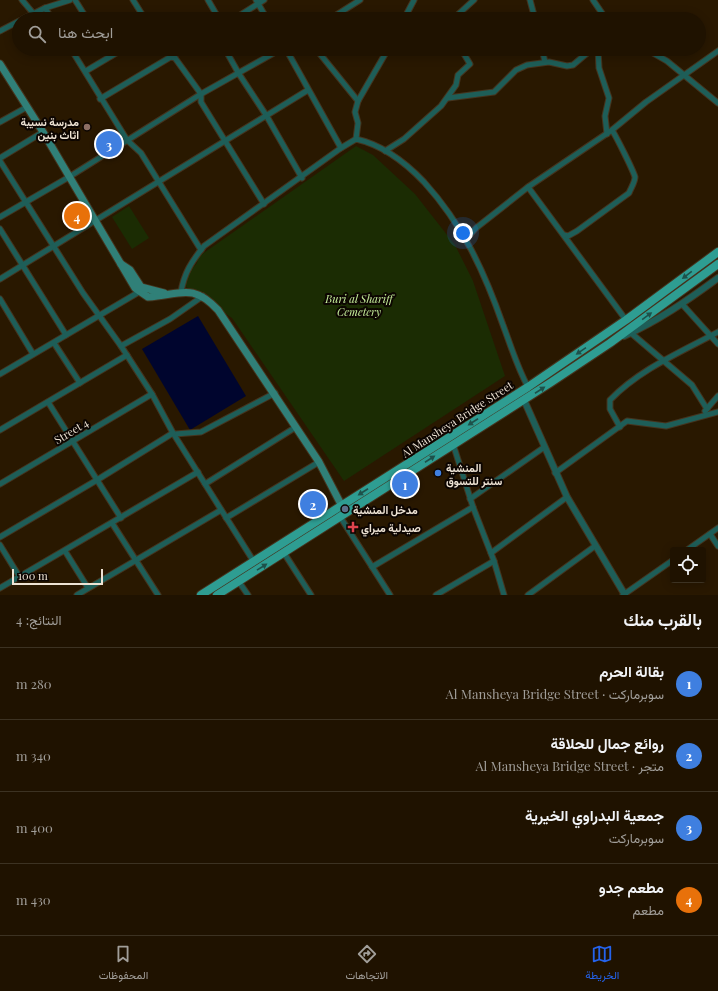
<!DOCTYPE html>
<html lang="ar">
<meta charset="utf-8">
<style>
:root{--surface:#1f1200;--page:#2c200f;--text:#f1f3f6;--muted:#a19e99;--line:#3c3222;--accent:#2563eb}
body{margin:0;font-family:"Playfair Display",Vazirmatn,serif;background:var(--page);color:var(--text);direction:rtl}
.controls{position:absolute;right:12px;bottom:12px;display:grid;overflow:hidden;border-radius:4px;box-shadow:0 2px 10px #0003}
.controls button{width:36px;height:36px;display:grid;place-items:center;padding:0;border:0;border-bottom:1px solid var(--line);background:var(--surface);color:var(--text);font:20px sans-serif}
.scale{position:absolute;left:12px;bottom:10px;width:91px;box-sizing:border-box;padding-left:4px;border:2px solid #eee3d4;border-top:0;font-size:11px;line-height:14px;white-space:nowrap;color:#eee3d4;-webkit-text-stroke:3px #0c0501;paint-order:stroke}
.you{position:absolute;left:463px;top:233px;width:14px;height:14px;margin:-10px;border:3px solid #fff;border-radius:50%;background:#1a73e8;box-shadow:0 0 0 6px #1a73e833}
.badge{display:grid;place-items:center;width:26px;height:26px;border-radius:50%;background:var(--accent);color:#fff;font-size:13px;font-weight:700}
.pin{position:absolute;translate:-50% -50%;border:2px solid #fff;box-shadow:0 1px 4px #0006}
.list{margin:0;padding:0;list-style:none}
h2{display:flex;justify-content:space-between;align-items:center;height:52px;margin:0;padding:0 16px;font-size:17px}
h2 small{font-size:13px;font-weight:400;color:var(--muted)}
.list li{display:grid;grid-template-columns:26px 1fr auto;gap:12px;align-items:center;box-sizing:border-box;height:72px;padding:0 16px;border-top:1px solid var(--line)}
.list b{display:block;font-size:15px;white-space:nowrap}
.list p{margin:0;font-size:13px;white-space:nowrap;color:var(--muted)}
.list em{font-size:13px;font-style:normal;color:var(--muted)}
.icon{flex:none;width:22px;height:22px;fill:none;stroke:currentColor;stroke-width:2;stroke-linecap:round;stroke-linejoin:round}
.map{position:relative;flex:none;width:718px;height:595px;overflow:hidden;direction:ltr}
.search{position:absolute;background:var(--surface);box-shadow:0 2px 10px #0003;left:12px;right:12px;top:12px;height:44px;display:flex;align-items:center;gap:10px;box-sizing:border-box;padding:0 14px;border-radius:22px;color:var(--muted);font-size:15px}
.sheet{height:340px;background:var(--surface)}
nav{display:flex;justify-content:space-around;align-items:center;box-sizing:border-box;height:56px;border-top:1px solid var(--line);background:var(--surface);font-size:11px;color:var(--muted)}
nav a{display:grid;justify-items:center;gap:2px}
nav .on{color:var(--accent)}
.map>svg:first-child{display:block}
.green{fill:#1b2c03}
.water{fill:#00052e}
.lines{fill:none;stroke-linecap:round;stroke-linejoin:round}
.minor-casing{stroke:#45341e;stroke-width:7}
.tertiary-casing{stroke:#45341e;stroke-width:8}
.secondary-casing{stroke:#45341e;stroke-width:9}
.primary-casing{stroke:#45341e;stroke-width:10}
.minor{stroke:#1e5e58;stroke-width:5}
.tertiary{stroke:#1e5e58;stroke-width:6}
.secondary{stroke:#308078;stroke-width:7}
.primary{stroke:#2e9d92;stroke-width:8}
.oneway{fill:#1d514a}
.education-dot{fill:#8d6e63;stroke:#0c0501;stroke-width:1.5}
.shop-dot{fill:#3f7fe0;stroke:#0c0501;stroke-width:1.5}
.service-dot{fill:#5c6f8a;stroke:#0c0501;stroke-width:1.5}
.health-dot{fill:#e0444e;stroke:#0c0501;stroke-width:1.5}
.labels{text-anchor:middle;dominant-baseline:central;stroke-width:4;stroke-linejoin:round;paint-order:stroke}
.poi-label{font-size:11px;font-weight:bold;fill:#eee3d4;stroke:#0c0501;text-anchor:start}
.park-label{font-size:11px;font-style:italic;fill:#c6ee9b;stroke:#0c0501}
.street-label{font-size:11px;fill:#eee3d4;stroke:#0c0501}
</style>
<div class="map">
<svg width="718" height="595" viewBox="0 0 718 595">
<rect width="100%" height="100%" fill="#291800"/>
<g class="green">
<path d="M356,146L373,155L415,194L455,245L473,281L505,376L344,481L232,318L179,282L197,263L198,257Z"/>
<path d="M129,206L149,238L132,249L112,217Z"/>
</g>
<path class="water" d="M198,316L246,396L190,430L142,349Z"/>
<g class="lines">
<g class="minor-casing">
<g id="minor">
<path d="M22,0L33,13"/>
<path d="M75,0L87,19"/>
<path d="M133,0L145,19"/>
<path d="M208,0L219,19"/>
<path d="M256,0L267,19"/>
<path d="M530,0L535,19"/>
<path d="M593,0L606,19"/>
<path d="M45,8L52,19"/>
<path d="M23,19L45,8L70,0"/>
<path d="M234,19L264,0"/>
<path d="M330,19L360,0"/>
<path d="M404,19L414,0"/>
<path d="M453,19L474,0"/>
<path d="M0,31L19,21"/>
<path d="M71,49L127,140L141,153L201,250"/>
<path d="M106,49L111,56"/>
<path d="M165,49L171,57L175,58L201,94V102L264,204"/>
<path d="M225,49L239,74L266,115L302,178"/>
<path d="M286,49L341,148"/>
<path d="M316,49L358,101"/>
<path d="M542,49L545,62"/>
<path d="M598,49L599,68L609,98L605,116L607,134"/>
<path d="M646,49L667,61L718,103"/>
<path d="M86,71L123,49"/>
<path d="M448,98L494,92L516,70L527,65L549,62L567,66L573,65L592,49"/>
<path d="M100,99L184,49"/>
<path d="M0,122L27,107"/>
<path d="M356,139L358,123L355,112L358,101L388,49"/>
<path d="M385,151L404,139L441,106L456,85L458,75L470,64L461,49"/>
<path d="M0,158L43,132"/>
<path d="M0,161L83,293L121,346L152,394L173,433L254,562"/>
<path d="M528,187L626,320"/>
<path d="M0,217L69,177L201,94L281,49"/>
<path d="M0,229L66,335"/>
<path d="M565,235L568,236L577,231L629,193C631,188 635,182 635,177C633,170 617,138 612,130"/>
<path d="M466,239L476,228L528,187L612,130L646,102L718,51"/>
<path d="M0,279L308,90"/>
<path d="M181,292C184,273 192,261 204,246L341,148L356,139C383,145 405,162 424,182C463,225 484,271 503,325C511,346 517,367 528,387"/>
<path d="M0,299L33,354"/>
<path d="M682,304L718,344"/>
<path d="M631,333L692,385L707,409"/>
<path d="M54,343L80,383"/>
<path d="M121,346L170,319L203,296"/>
<path d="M0,374L139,292"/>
<path d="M48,402L121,518"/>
<path d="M705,411L718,396"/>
<path d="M620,427L610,409V400C640,369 681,352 718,332"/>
<path d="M0,430L127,355"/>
<path d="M175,434L201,432L275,393"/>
<path d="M453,444L473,507L494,561L504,595"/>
<path d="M555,473L627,421L666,426L718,412"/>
<path d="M0,484L152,394"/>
<path d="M205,484L296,427"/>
<path d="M470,499L543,448"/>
<path d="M339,515L390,595"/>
<path d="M226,518L319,462"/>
<path d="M112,523L158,595"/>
<path d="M710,534L718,546"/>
<path d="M0,537L97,480L173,433"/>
<path d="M0,545L19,576"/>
<path d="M687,550L718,528"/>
<path d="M65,551L88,588"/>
<path d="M284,553L311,595"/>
<path d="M491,553L567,497"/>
<path d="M372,567L473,507"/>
<path d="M239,582L248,595"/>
<path d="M0,588L198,472"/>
<path d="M77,595L221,510"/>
<path d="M436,595L494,561"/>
<path d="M528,595L595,546"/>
<path d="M623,595L673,560"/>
</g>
</g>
<g class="tertiary-casing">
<g id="tertiary">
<path d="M624,336C658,321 688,300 718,278"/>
<path d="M524,400L567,497L625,595"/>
</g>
</g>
<g class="secondary-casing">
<g id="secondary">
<path d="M0,64L43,132L135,288L148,297C180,295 192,282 218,310L319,462L344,510"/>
<path d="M121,264L130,270L141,287L164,293"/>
</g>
</g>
<g class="primary-casing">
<g id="primary">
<path d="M201,595L528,387L626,320L718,252"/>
<path d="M217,595L550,383L610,343L718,264"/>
</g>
</g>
<use href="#minor" class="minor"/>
<use href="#tertiary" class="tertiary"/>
<use href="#secondary" class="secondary"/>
<use href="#primary" class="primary"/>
</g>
<defs><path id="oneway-solid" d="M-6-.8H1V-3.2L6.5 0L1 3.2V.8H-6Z"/></defs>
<g class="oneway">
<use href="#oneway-solid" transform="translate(687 275) rotate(143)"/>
<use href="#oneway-solid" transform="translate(647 316) rotate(-36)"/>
<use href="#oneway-solid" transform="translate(581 351) rotate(146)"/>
<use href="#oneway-solid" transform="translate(540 390) rotate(-33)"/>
<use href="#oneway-solid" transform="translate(473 422) rotate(147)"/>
<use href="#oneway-solid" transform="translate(430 459) rotate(-33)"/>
<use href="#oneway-solid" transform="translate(363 492) rotate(147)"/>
<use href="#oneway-solid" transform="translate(262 567) rotate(-32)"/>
</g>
<circle class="education-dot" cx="87" cy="127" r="4"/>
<circle class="shop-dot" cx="438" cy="473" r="4"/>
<circle class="service-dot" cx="345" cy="509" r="4"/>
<path class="health-dot" d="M351 521h4v4h4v4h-4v4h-4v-4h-4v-4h4z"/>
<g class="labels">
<g class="poi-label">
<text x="79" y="121" text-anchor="end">مدرسة نسيبة<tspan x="79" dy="13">اثاث بنين</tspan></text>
<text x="446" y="467">المنشية<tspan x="446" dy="13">سنتر للتسوق</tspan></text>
<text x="353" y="509">مدخل المنشية</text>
<text x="361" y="527">صيدلية ميراي</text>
</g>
<g class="park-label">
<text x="359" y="298">Buri al Shariff<tspan x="359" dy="13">Cemetery</tspan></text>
</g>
<g class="street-label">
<text transform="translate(457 419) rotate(-33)">Al Mansheya Bridge Street</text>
<text transform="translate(71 431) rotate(-31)">Street 4</text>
</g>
</g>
</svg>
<div class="controls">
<button><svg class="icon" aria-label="locate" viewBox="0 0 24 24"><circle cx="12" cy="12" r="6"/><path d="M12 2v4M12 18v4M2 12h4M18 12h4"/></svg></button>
</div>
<div class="scale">100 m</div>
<div class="you"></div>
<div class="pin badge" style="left:405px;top:484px;background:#3f7fe0">1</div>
<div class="pin badge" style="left:313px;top:504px;background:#3f7fe0">2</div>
<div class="pin badge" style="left:109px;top:144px;background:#3f7fe0">3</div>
<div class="pin badge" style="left:77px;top:216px;background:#e8710a">4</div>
<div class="search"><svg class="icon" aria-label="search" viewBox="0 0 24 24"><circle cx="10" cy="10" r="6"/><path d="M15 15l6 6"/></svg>ابحث هنا</div>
</div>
<section class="sheet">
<h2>بالقرب منك<small>النتائج: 4</small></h2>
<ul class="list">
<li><span class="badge" style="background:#3f7fe0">1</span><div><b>بقالة الحرم</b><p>سوبرماركت · Al Mansheya Bridge Street</p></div><em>280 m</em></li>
<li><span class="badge" style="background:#3f7fe0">2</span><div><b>روائع جمال للحلاقة</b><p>متجر · Al Mansheya Bridge Street</p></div><em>340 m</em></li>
<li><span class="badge" style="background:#3f7fe0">3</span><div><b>جمعية البدراوي الخيرية</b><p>سوبرماركت</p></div><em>400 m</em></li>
<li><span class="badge" style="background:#e8710a">4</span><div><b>مطعم جدو</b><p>مطعم</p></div><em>430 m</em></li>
</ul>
</section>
<nav>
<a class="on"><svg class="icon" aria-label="map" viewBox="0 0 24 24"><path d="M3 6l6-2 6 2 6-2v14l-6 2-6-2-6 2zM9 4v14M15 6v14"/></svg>الخريطة</a>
<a><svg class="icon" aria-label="directions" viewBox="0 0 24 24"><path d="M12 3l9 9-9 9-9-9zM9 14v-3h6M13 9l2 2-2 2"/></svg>الاتجاهات</a>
<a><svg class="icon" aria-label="saved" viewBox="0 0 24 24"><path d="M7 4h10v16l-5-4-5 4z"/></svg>المحفوظات</a>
</nav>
